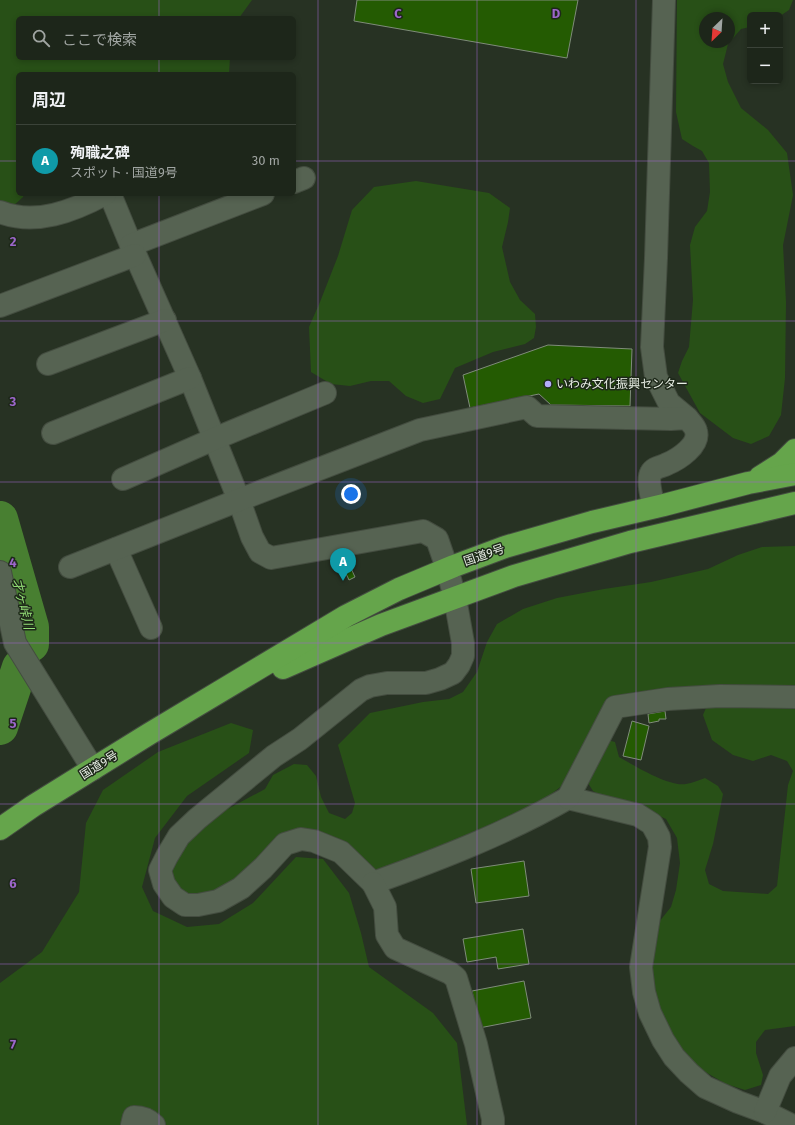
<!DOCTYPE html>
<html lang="ja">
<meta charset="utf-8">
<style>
:root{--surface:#1d261a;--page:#2a3227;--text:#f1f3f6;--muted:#a0a5a2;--line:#3b4339;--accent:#b3adf9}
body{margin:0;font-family:"Fira Sans","Noto Sans JP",sans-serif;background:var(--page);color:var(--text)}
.controls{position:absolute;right:12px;top:12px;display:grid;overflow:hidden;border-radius:6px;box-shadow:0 2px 6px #0003}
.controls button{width:36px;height:36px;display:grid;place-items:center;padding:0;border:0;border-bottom:1px solid var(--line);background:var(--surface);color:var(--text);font:20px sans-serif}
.compass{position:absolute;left:699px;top:12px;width:36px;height:36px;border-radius:50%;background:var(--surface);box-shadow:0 2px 6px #0003;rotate:205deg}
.you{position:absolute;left:351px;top:494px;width:14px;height:14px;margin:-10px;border:3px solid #fff;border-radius:50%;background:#1a73e8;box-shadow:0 0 0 6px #1a73e833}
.badge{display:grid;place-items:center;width:26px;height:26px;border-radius:50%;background:var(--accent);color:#fff;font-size:13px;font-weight:700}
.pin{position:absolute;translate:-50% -33px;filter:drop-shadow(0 1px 2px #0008)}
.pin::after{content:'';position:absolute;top:21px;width:14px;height:12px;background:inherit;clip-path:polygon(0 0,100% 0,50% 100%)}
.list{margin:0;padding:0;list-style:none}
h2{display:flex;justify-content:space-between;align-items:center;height:52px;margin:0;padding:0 16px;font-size:17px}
h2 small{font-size:13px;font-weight:400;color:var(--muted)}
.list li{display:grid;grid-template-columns:26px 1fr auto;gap:12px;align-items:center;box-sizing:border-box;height:72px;padding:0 16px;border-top:1px solid var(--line)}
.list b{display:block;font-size:15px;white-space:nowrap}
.list p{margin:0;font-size:13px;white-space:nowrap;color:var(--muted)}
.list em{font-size:13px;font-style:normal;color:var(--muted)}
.icon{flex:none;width:22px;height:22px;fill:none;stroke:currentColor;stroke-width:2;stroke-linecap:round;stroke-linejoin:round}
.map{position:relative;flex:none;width:795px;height:1125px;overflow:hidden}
.search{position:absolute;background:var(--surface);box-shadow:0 2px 6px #0003;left:16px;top:16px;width:280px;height:44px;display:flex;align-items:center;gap:10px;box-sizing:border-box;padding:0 14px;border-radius:6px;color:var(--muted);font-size:15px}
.panel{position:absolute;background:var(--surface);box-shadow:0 2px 6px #0003;left:16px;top:72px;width:280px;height:124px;border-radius:6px}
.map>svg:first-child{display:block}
.green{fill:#285017;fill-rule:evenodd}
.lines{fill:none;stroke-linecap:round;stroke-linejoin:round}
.river{stroke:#487f31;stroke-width:36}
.building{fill:#245b02;stroke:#7f8c7a}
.minor-casing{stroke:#444d40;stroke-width:24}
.highway-casing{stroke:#444d40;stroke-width:24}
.minor{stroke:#566352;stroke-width:22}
.highway{stroke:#65a54b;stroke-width:22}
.grid{fill:none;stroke:#9c66ca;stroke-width:1;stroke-opacity:0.55}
.poi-dot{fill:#b3adf9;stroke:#1d2819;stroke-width:1.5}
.labels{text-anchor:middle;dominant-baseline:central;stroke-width:3;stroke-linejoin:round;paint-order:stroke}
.poi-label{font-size:12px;fill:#e8efe5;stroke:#1d2819;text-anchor:start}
.street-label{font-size:12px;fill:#e8efe5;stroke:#1d2819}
.water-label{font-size:13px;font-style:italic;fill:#95e078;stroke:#1d2819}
.grid-label{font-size:13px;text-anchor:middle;font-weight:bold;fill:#9c66ca;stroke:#1d2819;stroke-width:3;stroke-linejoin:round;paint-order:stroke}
</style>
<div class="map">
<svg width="795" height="1125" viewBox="0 0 795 1125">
<rect width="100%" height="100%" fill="#273223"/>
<g class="green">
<path d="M0,0H252L239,18H18V58H230L229,74H18V194H24L23,197L12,207L0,204Z"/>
<path d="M677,0H793L789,10L780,16V15H750V27L741,29L728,44L723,64L728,82L741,108L768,130L787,153L793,195L783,245L786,302L785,378L781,415L769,436L751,444L733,438L700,413L678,373L682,361L689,347L693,300L690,245L695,227L707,211L710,192L709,163L702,151L693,146L682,139L676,112ZM705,18H729V42H705Z"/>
<path d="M416,181L489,193L510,208L508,222L502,247L510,282L520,300L535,314L536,327L534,338L525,344L493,352L455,368L440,399L423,403L406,396L389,381H371L350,386L331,384L311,372L309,327L320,302L338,256L352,210L374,187Z"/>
<path d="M795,546V688L616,699L572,778L537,805L402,866L377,870L363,863L277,839L240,875L230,886L209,898L188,897L173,886L168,865L186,840L222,812L265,789L273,775L294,764L307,765L316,776L321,797L329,813L345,819L352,813L355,803L338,745L370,713L423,702L449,699L463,692L477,672L487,642L497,624L523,609L557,598L604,589L651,582L708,569L738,555L762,547Z"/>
<path d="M708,703L795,705V1026L765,1030L756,1042V1053L763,1075L761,1085L745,1090L726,1084L702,1070L676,1046L656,1003L647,967L655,927L671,907L676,890L680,863L677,838L666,819L653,813L606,799L593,791L588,783L607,740L615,742L619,757C635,766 669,787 686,784C692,783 699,780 705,778L718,786L723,794L713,844L705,870L709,884L723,891L768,894L777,886L788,785L793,771L787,761L771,755L753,761L733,755L712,740L703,715Z"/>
<path d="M231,723L253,730L249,753L187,796L155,838L142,887L153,911L187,927L219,924L253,903L296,857L323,859L349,893L361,933L369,967L433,1013L457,1043L467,1125H0V983L42,952L79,892L86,823L103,790L158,752Z"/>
</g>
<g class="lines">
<g class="river">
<path d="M0,519L31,627V644"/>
<path d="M0,727L20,667"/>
</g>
</g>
<g class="building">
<path d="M357,0H578L567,58L354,21Z"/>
<path d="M548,345L632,349L630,406L551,405L539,394L470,408L463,375Z"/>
<path d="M349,564L355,577L349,580L343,567Z"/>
<path d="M665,711L666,719H659V721L649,723L648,714Z"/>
<path d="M632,721L649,726L641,760L623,756Z"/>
<path d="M524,861L529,896L476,903L471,869Z"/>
<path d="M523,929L529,964L498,969L496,957L467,962L463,939Z"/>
<path d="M524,981L531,1018L479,1028L472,991Z"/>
</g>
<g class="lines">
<g class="minor-casing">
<g id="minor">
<path d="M664,0L656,258L652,347L656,377L669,403L687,418"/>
<path d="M294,182L304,178"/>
<path d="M110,194L131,245L190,378L239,500L252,537L260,552L271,558L423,531L437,539L447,568L455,598L463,643V656L459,665L453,673L440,679L426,683H387L370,686L361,690L300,739L274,756L197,819L179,836L167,856L160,870L164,884L173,897L185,905H198L218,901L241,888L263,868L285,844L301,839L314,841L341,852L373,883C440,859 507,833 568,798L638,815L652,824L659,837L660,847L641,967L644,992L650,1013L663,1040L674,1057L689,1073L705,1087L738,1102L765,1112L791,1125"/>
<path d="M0,212C36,226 73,211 105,194"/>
<path d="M131,245L263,194"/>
<path d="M0,306L135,255"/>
<path d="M48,364L165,320"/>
<path d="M53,433L190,378"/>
<path d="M123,479L214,439L325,393"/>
<path d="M116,549L151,628"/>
<path d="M70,567L239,500L420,430L527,407L537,416L671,419L687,418C690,422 695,426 696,431C700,445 679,459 667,464C662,467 654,467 651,473C647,480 652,499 654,507"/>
<path d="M0,572L15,643L93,769"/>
<path d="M568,798L615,707L668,699L720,696L795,697"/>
<path d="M373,883L385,907L387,935L395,948L450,973L456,978L476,1044L493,1119V1125"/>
<path d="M765,1112L780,1076L795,1058"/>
<path d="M132,1125L134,1117C142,1117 149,1120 154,1125"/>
</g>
</g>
<g class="highway-casing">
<g id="highway">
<path d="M760,477L782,463L795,450"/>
<path d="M283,668L381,625L514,576L630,542L795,503"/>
<path d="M0,829L33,806L149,734L346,616L399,589L454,566L505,547L592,522L664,505L748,483L795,474"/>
</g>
</g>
<use href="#minor" class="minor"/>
<use href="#highway" class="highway"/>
</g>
<path class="grid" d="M159,0V18M318,0V1125M477,0V1125M636,0V1125M159,58V74M0,161H18M294,161H795M159,194V1125M0,321H795M0,482H795M0,643H795M0,804H795M0,964H795"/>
<circle class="poi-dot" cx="548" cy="384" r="4"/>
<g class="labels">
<g class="poi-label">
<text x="556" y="384">いわみ文化振興センター</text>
</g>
<g class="street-label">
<text transform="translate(484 555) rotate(-19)">国道9号</text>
<text transform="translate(99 765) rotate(-32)">国道9号</text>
</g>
<g class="water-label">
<text transform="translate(23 604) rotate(76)">才ヶ峠川</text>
</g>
</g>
<g class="grid-label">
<text x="398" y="18">C</text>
<text x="556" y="18">D</text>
<text x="13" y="246">2</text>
<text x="13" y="406">3</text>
<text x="13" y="567">4</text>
<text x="13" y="728">5</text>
<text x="13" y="888">6</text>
<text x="13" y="1049">7</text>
</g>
</svg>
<div class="controls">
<button>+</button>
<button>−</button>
</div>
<svg class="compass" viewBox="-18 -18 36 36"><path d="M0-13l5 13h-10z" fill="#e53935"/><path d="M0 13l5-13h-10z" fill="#a0a5a2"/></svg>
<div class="you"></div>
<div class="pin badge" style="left:343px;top:581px;background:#0f9aa8">A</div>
<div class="search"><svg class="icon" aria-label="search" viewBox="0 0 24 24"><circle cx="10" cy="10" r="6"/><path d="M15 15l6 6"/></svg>ここで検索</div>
<section class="panel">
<h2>周辺<small></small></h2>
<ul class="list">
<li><span class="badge" style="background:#0f9aa8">A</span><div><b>殉職之碑</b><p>スポット · 国道9号</p></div><em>30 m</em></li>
</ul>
</section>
</div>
